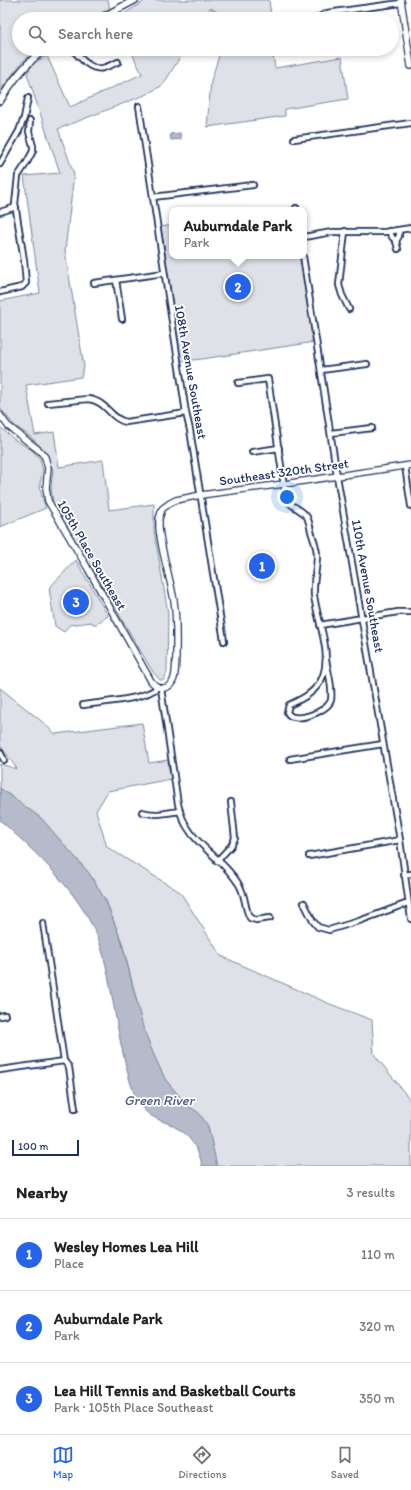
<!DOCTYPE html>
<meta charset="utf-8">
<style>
:root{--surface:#fff;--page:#f2f2f2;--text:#222;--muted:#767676;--line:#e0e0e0;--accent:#2563eb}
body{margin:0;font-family:Itim,sans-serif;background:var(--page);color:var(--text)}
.scale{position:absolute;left:12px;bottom:10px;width:67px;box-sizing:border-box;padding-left:4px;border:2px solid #1b2f5e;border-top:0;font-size:11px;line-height:14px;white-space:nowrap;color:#1b2f5e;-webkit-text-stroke:3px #fff;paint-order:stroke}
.you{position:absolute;left:287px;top:497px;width:14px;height:14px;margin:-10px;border:3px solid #fff;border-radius:50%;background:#1a73e8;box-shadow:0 0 0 6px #1a73e833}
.badge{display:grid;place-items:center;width:26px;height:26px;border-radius:50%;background:var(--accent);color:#fff;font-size:13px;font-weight:700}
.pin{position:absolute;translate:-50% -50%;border:2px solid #fff;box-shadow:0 1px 4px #0006}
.popup{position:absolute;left:169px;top:207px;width:138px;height:52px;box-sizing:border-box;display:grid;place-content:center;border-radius:8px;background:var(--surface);filter:drop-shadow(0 1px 3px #0005);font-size:13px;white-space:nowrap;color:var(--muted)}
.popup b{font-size:15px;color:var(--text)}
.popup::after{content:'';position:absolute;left:50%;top:100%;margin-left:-8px;border:8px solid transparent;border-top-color:var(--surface)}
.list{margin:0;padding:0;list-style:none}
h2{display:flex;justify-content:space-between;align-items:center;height:52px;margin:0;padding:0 16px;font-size:17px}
h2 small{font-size:13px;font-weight:400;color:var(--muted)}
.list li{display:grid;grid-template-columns:26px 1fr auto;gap:12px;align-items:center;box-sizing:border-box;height:72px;padding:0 16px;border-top:1px solid var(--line)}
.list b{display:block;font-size:15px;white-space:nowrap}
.list p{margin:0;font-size:13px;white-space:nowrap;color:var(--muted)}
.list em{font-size:13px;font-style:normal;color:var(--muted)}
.icon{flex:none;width:22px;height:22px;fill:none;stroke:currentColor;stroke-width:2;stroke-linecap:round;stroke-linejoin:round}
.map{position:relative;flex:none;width:411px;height:1166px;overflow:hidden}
.search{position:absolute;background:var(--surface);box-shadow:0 2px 6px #0003;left:12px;right:12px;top:12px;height:44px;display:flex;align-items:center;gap:10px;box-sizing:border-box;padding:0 14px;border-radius:22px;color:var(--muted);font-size:15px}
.sheet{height:268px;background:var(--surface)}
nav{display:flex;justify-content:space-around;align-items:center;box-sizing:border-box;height:56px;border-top:1px solid var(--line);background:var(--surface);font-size:11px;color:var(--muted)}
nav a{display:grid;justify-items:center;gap:2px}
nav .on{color:var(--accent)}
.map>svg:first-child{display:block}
.green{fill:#dee1e7;stroke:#7c88a2}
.water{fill:#b5bbca;stroke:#77839f}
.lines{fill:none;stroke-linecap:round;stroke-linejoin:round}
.minor-casing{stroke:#1b2f5e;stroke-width:8}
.tertiary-casing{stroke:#1b2f5e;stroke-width:8}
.secondary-casing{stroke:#1b2f5e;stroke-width:9}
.minor{stroke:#fff;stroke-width:4.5}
.tertiary{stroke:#fff;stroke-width:5.5}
.secondary{stroke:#fff;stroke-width:6}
.labels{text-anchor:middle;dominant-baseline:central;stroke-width:3.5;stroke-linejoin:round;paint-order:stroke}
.street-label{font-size:13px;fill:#1b2f5e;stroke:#fff}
.water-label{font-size:14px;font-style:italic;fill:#49597e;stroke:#fff}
</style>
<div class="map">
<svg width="411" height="1166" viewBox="0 0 411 1166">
<rect width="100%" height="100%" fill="#fff"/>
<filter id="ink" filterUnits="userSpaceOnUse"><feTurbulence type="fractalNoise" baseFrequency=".025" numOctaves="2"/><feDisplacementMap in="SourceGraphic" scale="8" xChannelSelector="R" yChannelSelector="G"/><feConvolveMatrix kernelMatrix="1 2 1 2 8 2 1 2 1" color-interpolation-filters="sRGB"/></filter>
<g filter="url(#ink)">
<g class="green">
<path d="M0,0H108L110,10L90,19H19V49H40L22,62L0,91Z"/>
<path d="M146,0H269L271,15L267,16V19H231L210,8L203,19H116Z"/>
<path d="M130,49H185L163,85L145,95L58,129L74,174L65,251L84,367L81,377L26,385L35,435L54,432L59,467L103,460L109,510L154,504V530L168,613L167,672L164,680H160L153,672L53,503L51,487L53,470L44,451L32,438L14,425L0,408V301L40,293L24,176L60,173L27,74L33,63L47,56L70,107L142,74Z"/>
<path d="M221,49H272L275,68L342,57L348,99L285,109V116L207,127L211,81Z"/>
<path d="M172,225V256H301L315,342L202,359L181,361L161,227Z"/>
<path d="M0,427L15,440L32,450L40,459L43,471L40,483L41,493L46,508L0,527Z"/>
<path d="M76,560L108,616L96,624H93L92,622L69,625L64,632L55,626L49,588Z"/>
<path d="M0,688L39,719L55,734L142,723L149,763L168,760L171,779L108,791L96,811L107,847L180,892L221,956L330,1004L372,1020L374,1054L411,1101V1166H215L176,1108L127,1004L137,1002L122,943L106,901L0,798V764L17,769L0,745Z"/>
</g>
<g class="water">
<path d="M180,133L181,139L171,140L170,134Z"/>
<path d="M0,788L41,818L89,873L106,901L122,943L143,1027L153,1053L165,1079L186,1104L199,1113L208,1126L217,1166H202C199,1146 186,1131 167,1123C156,1119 145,1114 139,1103C132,1091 129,1078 126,1066C119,1039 115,1012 110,985C106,966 102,944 93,927C71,884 35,852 0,820Z"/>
</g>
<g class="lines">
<g class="minor-casing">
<g id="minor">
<path d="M315,19L327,13L401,3"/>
<path d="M72,49C80,57 90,71 103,68C108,67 113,64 118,62"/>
<path d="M139,106L186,413L190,430L224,641"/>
<path d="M294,139L411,123"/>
<path d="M0,164L19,131L24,118L28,98"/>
<path d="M153,197L253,185"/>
<path d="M296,208V210"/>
<path d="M0,212L16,207"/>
<path d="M345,231L339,285L342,295L349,309"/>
<path d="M389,231L392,237L396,241L399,236V230"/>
<path d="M304,237L332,232H385L411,228"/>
<path d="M396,241L398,249"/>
<path d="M303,256L337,476L400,840L411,919"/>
<path d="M116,280L122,319"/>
<path d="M94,283L164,273"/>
<path d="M0,292L22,287L26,283L24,260L15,204L18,176L26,164L33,151V146L29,132L30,121"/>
<path d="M321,370L367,364"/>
<path d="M238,383L268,379L286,499C291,507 302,509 307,517C309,521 310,527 311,531C313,539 317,547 317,555C317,569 313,581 314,595C317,621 332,650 323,676C317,692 302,699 289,705L287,712C292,725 328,712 331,700C333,687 328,672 326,660"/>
<path d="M48,403L88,399C107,401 110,419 126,422L186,413"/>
<path d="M331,433L372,428"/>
<path d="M252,452L279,448"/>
<path d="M405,466L411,506"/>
<path d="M320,625L398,612H411"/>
<path d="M161,688L178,804C186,843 219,853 238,883C246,894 244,908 250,918L256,920L270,918"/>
<path d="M83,705C102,702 145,700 158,687"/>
<path d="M0,752L4,760"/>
<path d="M290,759L383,744"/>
<path d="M142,812C155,816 166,813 180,811"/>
<path d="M309,856L400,840"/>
<path d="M217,861L231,846L235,838L231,802"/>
<path d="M404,875L411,874"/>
<path d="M304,903L313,921L318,927L329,930L359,921L408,903"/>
<path d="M43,923L64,1061L69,1067L75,1109"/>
<path d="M0,1016L5,1015"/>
<path d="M0,1070L64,1061"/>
</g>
</g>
<g class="tertiary-casing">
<g id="tertiary">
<path d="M401,0L411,66"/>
<path d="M0,415L8,426L40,451L45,457L48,468L46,488L48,501L87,567L151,681C155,686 161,690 167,687C177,683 175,666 176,657C176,638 177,620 174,601C170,576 161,552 159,527V519L162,509L170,503L176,500L201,495L284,484L411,465"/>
</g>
</g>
<g class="secondary-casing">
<g id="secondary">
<path d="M99,19L135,0"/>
<path d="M0,101C12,81 26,63 45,49"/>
</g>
</g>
<use href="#minor" class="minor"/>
<use href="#tertiary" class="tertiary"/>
<use href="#secondary" class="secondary"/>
</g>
</g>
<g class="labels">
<g class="street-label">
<text transform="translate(191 372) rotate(80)">108th Avenue Southeast</text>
<text transform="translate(284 472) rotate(-8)">Southeast 320th Street</text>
<text transform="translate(92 555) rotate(60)">105th Place Southeast</text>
<text transform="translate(368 586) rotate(80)">110th Avenue Southeast</text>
</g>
<g class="water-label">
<text x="159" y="1100">Green River</text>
</g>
</g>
</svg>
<div class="scale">100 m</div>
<div class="you"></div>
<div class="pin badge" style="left:262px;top:566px">1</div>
<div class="pin badge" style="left:238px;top:287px">2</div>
<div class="popup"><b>Auburndale Park</b>Park</div>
<div class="pin badge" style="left:76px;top:602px">3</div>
<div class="search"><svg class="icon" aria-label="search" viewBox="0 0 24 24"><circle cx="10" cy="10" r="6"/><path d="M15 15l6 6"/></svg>Search here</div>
</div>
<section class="sheet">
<h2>Nearby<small>3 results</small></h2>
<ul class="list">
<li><span class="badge">1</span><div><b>Wesley Homes Lea Hill</b><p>Place</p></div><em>110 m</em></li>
<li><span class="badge">2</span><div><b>Auburndale Park</b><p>Park</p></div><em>320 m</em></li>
<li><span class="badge">3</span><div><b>Lea Hill Tennis and Basketball Courts</b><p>Park · 105th Place Southeast</p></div><em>350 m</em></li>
</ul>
</section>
<nav>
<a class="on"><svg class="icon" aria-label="map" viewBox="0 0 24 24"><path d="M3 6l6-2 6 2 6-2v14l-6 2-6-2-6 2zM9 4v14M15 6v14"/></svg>Map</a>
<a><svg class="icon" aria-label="directions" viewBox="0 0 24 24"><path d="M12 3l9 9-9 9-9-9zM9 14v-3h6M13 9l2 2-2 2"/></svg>Directions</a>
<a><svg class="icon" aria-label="saved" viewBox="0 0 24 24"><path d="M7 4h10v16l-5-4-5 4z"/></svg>Saved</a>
</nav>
